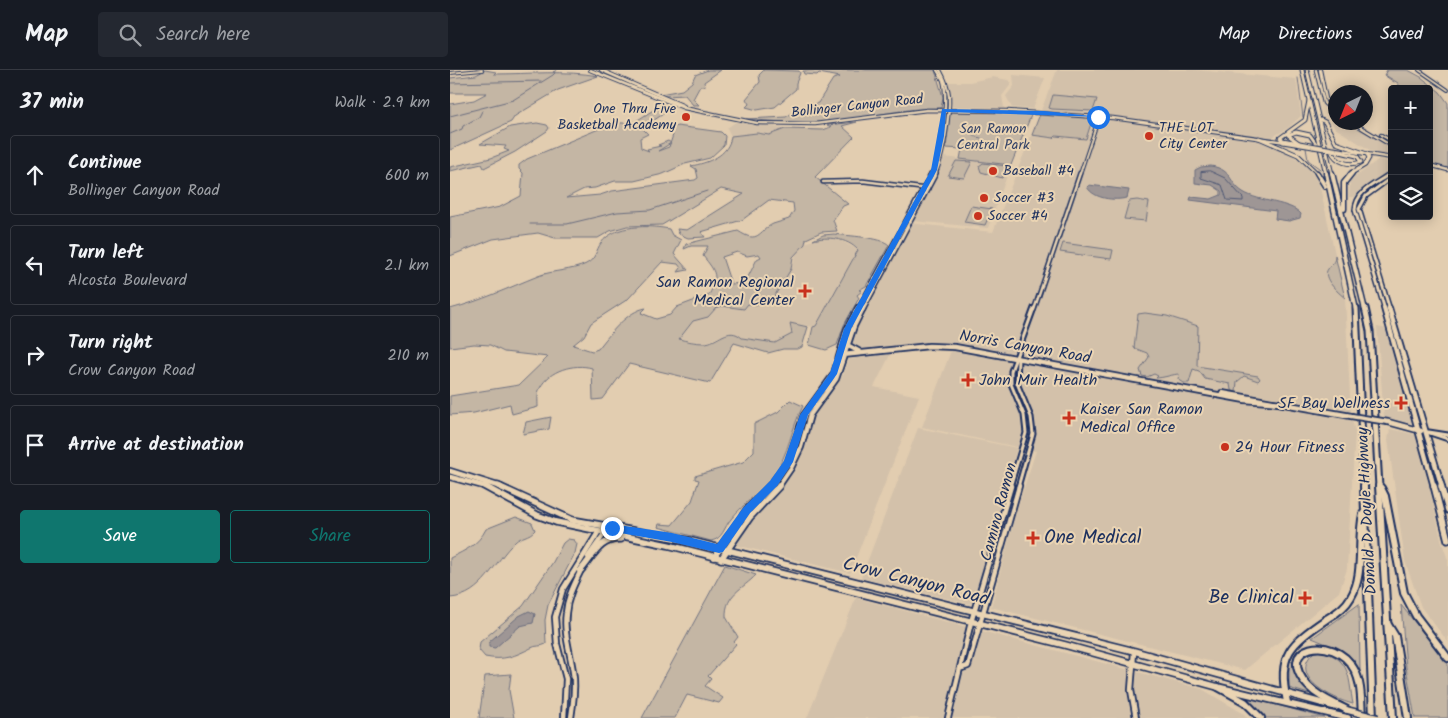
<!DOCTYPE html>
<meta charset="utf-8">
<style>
:root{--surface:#171b24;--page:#242831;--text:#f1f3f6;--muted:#9ea1a6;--line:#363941;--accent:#0f766e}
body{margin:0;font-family:Kalam,sans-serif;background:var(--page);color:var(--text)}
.controls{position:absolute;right:15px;top:15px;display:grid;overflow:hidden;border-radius:5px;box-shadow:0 2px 12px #0003}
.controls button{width:45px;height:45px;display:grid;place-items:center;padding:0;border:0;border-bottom:1px solid var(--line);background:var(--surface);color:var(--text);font:25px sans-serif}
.compass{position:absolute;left:878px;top:15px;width:45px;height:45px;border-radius:50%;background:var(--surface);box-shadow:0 2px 12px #0003;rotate:223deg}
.stop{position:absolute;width:15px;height:15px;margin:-11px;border:4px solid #1a73e8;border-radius:50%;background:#fff}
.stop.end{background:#1a73e8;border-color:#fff;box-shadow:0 1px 5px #0008}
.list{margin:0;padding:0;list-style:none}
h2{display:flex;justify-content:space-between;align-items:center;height:65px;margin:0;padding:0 20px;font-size:21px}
h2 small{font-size:16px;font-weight:400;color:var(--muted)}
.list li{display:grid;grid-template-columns:32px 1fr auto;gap:15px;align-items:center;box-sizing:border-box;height:80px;margin:0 10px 10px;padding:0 10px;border:1px solid var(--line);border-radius:5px}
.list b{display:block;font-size:19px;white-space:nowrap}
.list p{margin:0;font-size:16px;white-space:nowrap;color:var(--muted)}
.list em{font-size:16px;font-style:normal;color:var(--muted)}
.actions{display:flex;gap:10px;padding:15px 20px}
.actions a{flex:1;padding:11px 0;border:1px solid var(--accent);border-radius:5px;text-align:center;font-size:18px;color:var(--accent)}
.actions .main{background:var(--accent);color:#fff}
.icon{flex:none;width:28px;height:28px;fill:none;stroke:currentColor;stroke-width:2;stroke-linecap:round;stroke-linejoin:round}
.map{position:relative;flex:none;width:998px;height:648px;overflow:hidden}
header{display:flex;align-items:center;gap:30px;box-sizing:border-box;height:70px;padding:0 25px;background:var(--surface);border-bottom:1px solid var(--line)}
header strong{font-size:24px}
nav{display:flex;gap:28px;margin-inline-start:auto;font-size:18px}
.search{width:350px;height:45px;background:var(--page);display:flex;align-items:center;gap:12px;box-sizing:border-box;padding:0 18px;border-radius:5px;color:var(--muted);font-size:19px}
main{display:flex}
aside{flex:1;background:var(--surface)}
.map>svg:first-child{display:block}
.built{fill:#d3c1aa}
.green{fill:#c4b6a4;stroke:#707281;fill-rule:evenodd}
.water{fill:#9e9695;stroke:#6a6d7f}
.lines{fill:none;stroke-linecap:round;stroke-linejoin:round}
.shore{stroke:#4f5874;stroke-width:1}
.stream{stroke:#6a6d7f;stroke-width:1}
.minor-far3-casing{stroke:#1b2f5e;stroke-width:4}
.minor-far2-casing{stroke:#1b2f5e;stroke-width:5.5}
.minor-far1-casing{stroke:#1b2f5e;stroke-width:7}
.minor-casing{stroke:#1b2f5e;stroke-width:8}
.major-far3-casing{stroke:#1b2f5e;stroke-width:4.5}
.major-far2-casing{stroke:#1b2f5e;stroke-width:6}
.major-far1-casing{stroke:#1b2f5e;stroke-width:8}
.major-casing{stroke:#1b2f5e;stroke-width:9}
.highway-far3-casing{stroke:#1b2f5e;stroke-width:5}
.highway-far2-casing{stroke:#1b2f5e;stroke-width:7}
.highway-far1-casing{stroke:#1b2f5e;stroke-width:9}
.highway-casing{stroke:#1b2f5e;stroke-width:10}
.minor-far3{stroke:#ead4b3;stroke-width:2}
.minor-far2{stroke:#ead4b3;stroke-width:2.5}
.minor-far1{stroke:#ead4b3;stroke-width:3}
.minor{stroke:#ead4b3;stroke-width:4.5}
.major-far3{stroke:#ead4b3;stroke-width:2.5}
.major-far2{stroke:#ead4b3;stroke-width:3}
.major-far1{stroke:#ead4b3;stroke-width:4.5}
.major{stroke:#ead4b3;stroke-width:5.5}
.highway-far3{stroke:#ead4b3;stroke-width:3}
.highway-far2{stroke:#ead4b3;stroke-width:4}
.highway-far1{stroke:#ead4b3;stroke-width:5}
.highway{stroke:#ead4b3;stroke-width:6}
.major-bridge-far2-casing{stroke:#1b2f5e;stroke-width:4.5;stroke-linecap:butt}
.major-bridge-far1-casing{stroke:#1b2f5e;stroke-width:8;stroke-linecap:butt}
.major-bridge-casing{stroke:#1b2f5e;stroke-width:9;stroke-linecap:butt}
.highway-bridge-casing{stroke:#1b2f5e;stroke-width:5;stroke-linecap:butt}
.major-bridge-far2{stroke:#ead4b3;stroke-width:2.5}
.major-bridge-far1{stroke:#ead4b3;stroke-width:4.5}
.major-bridge{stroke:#ead4b3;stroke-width:5.5}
.highway-bridge{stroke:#ead4b3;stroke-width:3}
.route{fill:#1a73e8}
.poi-dot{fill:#c8321e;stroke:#ead4b3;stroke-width:2}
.labels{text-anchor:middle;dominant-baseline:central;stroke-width:4;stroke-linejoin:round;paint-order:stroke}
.far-street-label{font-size:14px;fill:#1b2f5e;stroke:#ead4b3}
.far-poi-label{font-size:14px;fill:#1b2f5e;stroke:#ead4b3;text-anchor:start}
.far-park-label{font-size:14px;fill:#344368;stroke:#ead4b3}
.poi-label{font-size:16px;fill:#1b2f5e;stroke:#ead4b3;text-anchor:start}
.street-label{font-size:16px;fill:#1b2f5e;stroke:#ead4b3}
.near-poi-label{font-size:19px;fill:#1b2f5e;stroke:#ead4b3;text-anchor:start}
.near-street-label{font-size:19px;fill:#1b2f5e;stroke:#ead4b3}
</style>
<header>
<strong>Map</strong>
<div class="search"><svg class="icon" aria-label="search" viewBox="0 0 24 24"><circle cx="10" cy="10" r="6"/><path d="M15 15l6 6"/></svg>Search here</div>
<nav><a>Map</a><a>Directions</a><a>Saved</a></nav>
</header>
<main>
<aside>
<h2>37 min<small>Walk · 2.9 km</small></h2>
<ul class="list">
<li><svg class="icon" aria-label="ahead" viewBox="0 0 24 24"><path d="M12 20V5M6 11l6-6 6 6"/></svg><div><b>Continue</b><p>Bollinger Canyon Road</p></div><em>600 m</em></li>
<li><svg class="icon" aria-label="left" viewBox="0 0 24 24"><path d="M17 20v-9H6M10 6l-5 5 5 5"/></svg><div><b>Turn left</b><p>Alcosta Boulevard</p></div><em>2.1 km</em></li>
<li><svg class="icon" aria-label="right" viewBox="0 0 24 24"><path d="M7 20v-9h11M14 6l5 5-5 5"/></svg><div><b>Turn right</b><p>Crow Canyon Road</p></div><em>210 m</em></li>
<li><svg class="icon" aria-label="arrive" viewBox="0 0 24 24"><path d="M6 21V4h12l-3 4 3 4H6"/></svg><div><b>Arrive at destination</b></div></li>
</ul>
<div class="actions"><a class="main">Save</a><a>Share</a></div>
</aside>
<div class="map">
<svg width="998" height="648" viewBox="0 0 998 648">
<rect width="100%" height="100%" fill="#e2cdb0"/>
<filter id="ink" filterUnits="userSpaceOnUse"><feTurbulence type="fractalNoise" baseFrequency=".02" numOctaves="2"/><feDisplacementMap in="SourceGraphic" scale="10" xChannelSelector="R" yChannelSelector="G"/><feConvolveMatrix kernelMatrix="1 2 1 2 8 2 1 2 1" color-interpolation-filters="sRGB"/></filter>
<g filter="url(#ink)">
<g class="built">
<path d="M607,0H745L846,9L851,46L838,58L824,66L823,72L856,95L869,113L895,228L901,346L905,362L897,499L889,522L795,600L541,537L566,442L586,381L472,357L501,281L476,280L441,283L424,317L469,326L400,503L286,475L303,448L344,402L353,383L363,347L393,305L399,289L420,286L385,289L458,153L543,162Z"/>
<path d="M563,5L595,8L583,39L562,38L556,26L564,16Z"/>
<path d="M543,7L558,10L562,13L552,26L554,38L500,37L498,12H520Z"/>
<path d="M874,41H879L885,45L886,52L900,53L927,67L940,77L942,86L926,84L885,58Z"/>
<path d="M287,51L321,56L335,59L318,65L307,63L281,66L277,58Z"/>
<path d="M494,87L561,95L538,158L463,151Z"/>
<path d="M929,89L942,93L940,102L904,127H899L900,111Z"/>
<path d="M374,167L390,170L408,180L365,257L341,254L342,264L325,273L292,268L278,263L255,273L229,269L243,251L258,247L266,238L272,236L294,239L298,234L307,235L311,231L319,232L341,199L347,182L357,172Z"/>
<path d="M927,257L937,259L965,354L934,348Z"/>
<path d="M468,358L567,378L524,531L520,534L411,508Z"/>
<path d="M940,359L968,365L992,473L998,490V572L971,537L955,491L938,370Z"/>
<path d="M406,528L752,619L794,644L797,648H357Z"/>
</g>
<g class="green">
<path d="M35,0L46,2L44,4C78,4 117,0 148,6L108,20L65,46L61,52L0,80V34L24,30L37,23H0V8L26,5Z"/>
<path d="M258,0H271L254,12L255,16H250L243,29L249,35H243L235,25L215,26L210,24L232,20L242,12L245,5Z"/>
<path d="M314,0L349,1L350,3L346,13V19L325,37L307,40L296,37L299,34L296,29L310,12L309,5Z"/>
<path d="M367,0H485L493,27L491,38C453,38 422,47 385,51C355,54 326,52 296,49L336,47L352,37L368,33L383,9L390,7L369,3L367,5L354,4L353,1Z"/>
<path d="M938,0H958L971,7L990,22L998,33V98L979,94V19H951L948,13L935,5Z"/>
<path d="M603,25L647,29L643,41L602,39L599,38Z"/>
<path d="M208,37L221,39L192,58L198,64L190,68L191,78L199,81L197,79L211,76L208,75L218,71L221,73L208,81L219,77L223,65L219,60L227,56L271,62L275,66L274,75L260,88L235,94L213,104L184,111H165L145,118L134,119L116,128L150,125L162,121L245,110L248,108L246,99L241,96C257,93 279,86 281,66L307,63L319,65L335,59L373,60L381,57L377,55L407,52L392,56L404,67L365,107L398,134L393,136L383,150L387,161L371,162L356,169L355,174L343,187L341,199L322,230L311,231L307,235L298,234L294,239L272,236L266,238L258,247L243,251L229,269C236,271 246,273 254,273C268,273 278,255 292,268L325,273L342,264L340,253L358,257L352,277L348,279H333L318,283L284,273L260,313L179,294L153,329L143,330L142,298C124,293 99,300 90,318C87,323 88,331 88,337L62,344L60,334L24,343L0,345V326L69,315L98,287L54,282L40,275L24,274L0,277V239C31,231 58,218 88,206C103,200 122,201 136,194C146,189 146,180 151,173C165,154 199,155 219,159L222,165L231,170L224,184L238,200L228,202L231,198L228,194L212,192L178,229L141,253L134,266L123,275L142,281L148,279C160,264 177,241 196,238L191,243L206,249L220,245L227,237L259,225C269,206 266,202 253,186L258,176H241L234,179L236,174L288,161C309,175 308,161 323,154C328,152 334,151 339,149L344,141L343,133L319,130L292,150L251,162L255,167L238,168L229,164L227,159L237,160L294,124L271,119L212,155L177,156L160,161L148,168H105L88,163L43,169L0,186V147L50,137L71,126L73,103L69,99V95L77,89L163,53H183ZM287,182L297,186L309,184L311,187L307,189L295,213L281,214L272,187Z"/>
<path d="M500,42L502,41L582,43L561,95L510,89L512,79L496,78Z"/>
<path d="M590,44L643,47L636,69L606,66L604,68L582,65Z"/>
<path d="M87,53L97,55L99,58L97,61L65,82L34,98L32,94L0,101V97L41,88L59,81L54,79L56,76L30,74L60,57Z"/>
<path d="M506,91L522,92L514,108L498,106Z"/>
<path d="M533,93L557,96L552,108L531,102L529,96Z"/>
<path d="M687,130L699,132L696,151L674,149L679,131Z"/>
<path d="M521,136L542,139L535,155L514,152Z"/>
<path d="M384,164C397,166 432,167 439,175L416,216L409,220L412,221L407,225L409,228L394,255L387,275L376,280L359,275L363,257L366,256L408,180C397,168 377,166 363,170L373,165Z"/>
<path d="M613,173L663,180L661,189L610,182Z"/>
<path d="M885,185L895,228C889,223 871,208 878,199C882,193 885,193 885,185Z"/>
<path d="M695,243L717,246L748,256L747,296L808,306L810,309L808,311L794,306L787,312L786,322L781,320L780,314L755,309L749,301L743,299L739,313H734L728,309L729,304C724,304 713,308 706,308L708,306L704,304L697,307L692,306L690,300L699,287L697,283L684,278L688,244Z"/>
<path d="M340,330L353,336C341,358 339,384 324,404C312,421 294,433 281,449C274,457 273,469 261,471L208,457L209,454L222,455L242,431L249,410L245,409V406L293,392L304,381V354L328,342Z"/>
<path d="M101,347L99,359L73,364L76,352Z"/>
<path d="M66,447L82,453L85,460C79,467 71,466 65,472C44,491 33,526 0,528V488C16,480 28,475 36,459Z"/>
<path d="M118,469L124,470L127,474L125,483L98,535L95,550L96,574C91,577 86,575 81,578C65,586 54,591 35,587L29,580L30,572L73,536L103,492L113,473Z"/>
<path d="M275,495L306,505C293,519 275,524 276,547L288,567L284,572L286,574L258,606L261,609L255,616L273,628L269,633L237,625L225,648H192Z"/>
<path d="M909,534L910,601L897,586L886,578L862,568Z"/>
<path d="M951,535L998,594V648H965L956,597Z"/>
<path d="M871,581C902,590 898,608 903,634C883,629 837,607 864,582Z"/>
<path d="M839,591L843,592L847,606L859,624L839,618Z"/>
<path d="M61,604L59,620L64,648H29L35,606Z"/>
<path d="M801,628L875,648H814L797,631Z"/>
</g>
<g class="water">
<path d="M761,96C783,100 778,112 793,122C809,132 841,132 851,144L850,148L839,151L825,149L826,141L740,130L741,127L761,129L771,125V121L762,115L745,113V100L751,97Z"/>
<path d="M639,115L679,120L677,128C664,131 644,129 637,117Z"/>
<path d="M79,541L85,544L83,553L70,556L45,578L39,577V572L69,546Z"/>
</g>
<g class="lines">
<path class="shore" d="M760,101L775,108L793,128V131L777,130L772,115L751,108V102Z"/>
<g class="stream">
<path d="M937,0L934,5L944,12"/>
<path d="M848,8L853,47"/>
<path d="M0,13L91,11"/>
<path d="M0,46L63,30L103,5L105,3L103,2L107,0"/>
<path d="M0,64L12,59L13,56L29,47L32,41"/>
<path d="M523,66H525"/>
<path d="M526,67L531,68"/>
<path d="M856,78L858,90L870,99"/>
<path d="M80,154H117L167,142L200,140L257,121"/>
</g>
<g class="minor-far3-casing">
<g id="minor-far3">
<path d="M969,0L998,20"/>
<path d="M0,3L32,0"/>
<path d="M630,104L650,44"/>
</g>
</g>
<g class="minor-far2-casing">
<g id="minor-far2">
<path d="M373,112L413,111L478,119"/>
<path d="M584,240L630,103"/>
</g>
</g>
<g class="minor-far1-casing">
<g id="minor-far1">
<path d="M568,289L567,313L581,347L583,364L568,417"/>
<path d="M977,362L998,369"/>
<path d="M979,362L998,365"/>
<path d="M560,417L576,363L574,345L561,314V301L584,238"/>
</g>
</g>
<g class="minor-casing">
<g id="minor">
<path d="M138,487L159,457"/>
<path d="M684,582L681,620L686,648"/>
<path d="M512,598L518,596L569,416"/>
<path d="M114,648L116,609L107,574L105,547L113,519L149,461"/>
<path d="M121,648C123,635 125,622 124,609C122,587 113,565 116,543C117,528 124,515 130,502"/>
<path d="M498,648L521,552L561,416"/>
</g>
</g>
<g class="major-far3-casing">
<g id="major-far3">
<path d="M140,0L234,38L307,53L365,54L477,40L557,41L663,48L836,72"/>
<path d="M151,0L234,36"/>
<path d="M866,0L874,33L886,44"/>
<path d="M870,0L876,29L885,40"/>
<path d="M902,52L942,76"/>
<path d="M931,65L942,71"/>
<path d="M834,70L862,75"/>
<path d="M885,79L942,88"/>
<path d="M979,95L998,100"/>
<path d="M482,104C491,87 499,29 493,10C491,7 489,3 487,0"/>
<path d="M485,104C493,89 500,43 499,26C498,16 495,9 490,0"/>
<path d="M939,104L942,102"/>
</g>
</g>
<g class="major-far2-casing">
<g id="major-far2">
<path d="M408,240L482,103"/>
<path d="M413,240L486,103"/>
<path d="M935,240L905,140C906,120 926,114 941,103"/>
<path d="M940,240L909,139L916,126L942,107"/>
</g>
</g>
<g class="major-far1-casing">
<g id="major-far1">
<path d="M934,238L984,417"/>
<path d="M939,238L992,417"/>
<path d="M397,275L410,282"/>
<path d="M393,285L479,276L505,277L795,330L831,333"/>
<path d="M772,323L901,346"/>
<path d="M938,352L971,361"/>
<path d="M0,401L51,417"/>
<path d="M0,407L37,417"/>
<path d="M320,417L338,392L354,345L384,304L397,259L408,238"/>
<path d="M328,417L341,398L351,377L360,345L386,309L404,256L413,238"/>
</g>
</g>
<g class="major-casing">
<g id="major">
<path d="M34,416L87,445L106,452L218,475L615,575L768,617L898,648"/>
<path d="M48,416L122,450L241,471L684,581L886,637"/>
<path d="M984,416L998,470"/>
<path d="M991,416L998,440"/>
<path d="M264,487L297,440L321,416"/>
<path d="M271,489L300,447L329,416"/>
<path d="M130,501C143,487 149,468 171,469"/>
</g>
</g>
<g class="highway-far3-casing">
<g id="highway-far3">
<path d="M852,0L876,104"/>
<path d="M857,0L882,104"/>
<path d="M871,50L875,52L886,73L917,84L919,88L915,95L900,104"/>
<path d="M809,68L848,85L868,104"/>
<path d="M833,72L863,77"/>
<path d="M836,72L830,68L855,50L859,31"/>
<path d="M849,73L838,65L846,62L860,65L867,75"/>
<path d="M881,81C887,93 899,96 911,92L907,86L886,81"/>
</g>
</g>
<g class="highway-far2-casing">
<g id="highway-far2">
<path d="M867,103L875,116"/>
<path d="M876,103L906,240"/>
<path d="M882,103L915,240"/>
<path d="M894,139V113L902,103"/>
</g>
</g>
<g class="highway-far1-casing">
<g id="highway-far1">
<path d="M906,238L914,417"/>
<path d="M915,238L920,261L929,417"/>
</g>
</g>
<g class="highway-casing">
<g id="highway">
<path d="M914,416L923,648"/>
<path d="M929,416L943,648"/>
<path d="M931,418L935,426L954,523L966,546L998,588"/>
<path d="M937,553L945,566L958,648"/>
<path d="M768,617L795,632L811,648"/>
<path d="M837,632C827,584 840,574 878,548C887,543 896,536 901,527C915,504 907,470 913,444"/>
<path d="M897,640C884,633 868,627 858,616C822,576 884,562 904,599C912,613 911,632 912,648"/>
</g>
</g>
<use href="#minor-far3" class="minor-far3"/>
<use href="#minor-far2" class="minor-far2"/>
<use href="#minor-far1" class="minor-far1"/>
<use href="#minor" class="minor"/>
<use href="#major-far3" class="major-far3"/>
<use href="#major-far2" class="major-far2"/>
<use href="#major-far1" class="major-far1"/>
<use href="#major" class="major"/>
<use href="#highway-far3" class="highway-far3"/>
<use href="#highway-far2" class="highway-far2"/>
<use href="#highway-far1" class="highway-far1"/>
<use href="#highway" class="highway"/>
<g class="major-bridge-far2-casing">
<path id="major-bridge-far2" d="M862,75L885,79"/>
</g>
<g class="major-bridge-far1-casing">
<path id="major-bridge-far1" d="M901,346L938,352"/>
</g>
<g class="major-bridge-casing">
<path id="major-bridge" d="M897,640L928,648"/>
</g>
<g class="highway-bridge-casing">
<path id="highway-bridge" d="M863,77L886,81"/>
</g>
<use href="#major-bridge-far2" class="major-bridge-far2"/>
<use href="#major-bridge-far1" class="major-bridge-far1"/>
<use href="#major-bridge" class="major-bridge"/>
<use href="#highway-bridge" class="highway-bridge"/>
</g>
</g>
<path class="route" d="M492,39L594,41L651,47L496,42L494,66L487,100L401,259L387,304L358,345L343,392L327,416L300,443L273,482L269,483L222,472L159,461V455L162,454L222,463L267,474L293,438L320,411L334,391L350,345L380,303L394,259L481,100Z"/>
<g class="poi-dot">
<circle cx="236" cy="47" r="5"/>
<circle cx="699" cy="66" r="5"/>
<circle cx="543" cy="101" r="5"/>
<circle cx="534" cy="128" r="5"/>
<circle cx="528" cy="146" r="5"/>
<path d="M352.5 213.5h5v5h5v5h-5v5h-5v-5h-5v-5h5z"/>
<path d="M515.5 302.5h5v5h5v5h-5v5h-5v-5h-5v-5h5z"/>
<path d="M948.5 325.5h5v5h5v5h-5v5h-5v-5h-5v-5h5z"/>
<path d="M616.5 340.5h5v5h5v5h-5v5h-5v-5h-5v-5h5z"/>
<circle cx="775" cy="377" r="5"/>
<path d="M580.5 460.5h5v5h5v5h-5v5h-5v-5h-5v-5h5z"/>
<path d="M852.5 520.5h5v5h5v5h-5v5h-5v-5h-5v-5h5z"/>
</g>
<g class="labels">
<g class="far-street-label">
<text transform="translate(407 36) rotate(-6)">Bollinger Canyon Road</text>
</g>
<g class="far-poi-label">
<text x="226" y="39" text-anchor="end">One Thru Five<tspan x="226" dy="16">Basketball Academy</tspan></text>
<text x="709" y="58">THE LOT<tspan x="709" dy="16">City Center</tspan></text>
<text x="553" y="101">Baseball #4</text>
<text x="544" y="128">Soccer #3</text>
<text x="538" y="146">Soccer #4</text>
</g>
<g class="far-park-label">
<text x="543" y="59">San Ramon<tspan x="543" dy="16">Central Park</tspan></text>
</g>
<g class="poi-label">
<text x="344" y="212" text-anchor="end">San Ramon Regional<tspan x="344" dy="18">Medical Center</tspan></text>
<text x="529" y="310">John Muir Health</text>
<text x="940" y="333" text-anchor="end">SF Bay Wellness</text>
<text x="630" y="339">Kaiser San Ramon<tspan x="630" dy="18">Medical Office</tspan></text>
<text x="785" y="377">24 Hour Fitness</text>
</g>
<g class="street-label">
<text transform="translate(575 277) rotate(10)">Norris Canyon Road</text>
<text transform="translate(917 441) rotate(-93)">Donald D Doyle Highway</text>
<text transform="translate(549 442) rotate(-75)">Camino Ramon</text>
</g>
<g class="near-poi-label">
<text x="594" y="468">One Medical</text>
<text x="844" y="528" text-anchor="end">Be Clinical</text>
</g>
<g class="near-street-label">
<text transform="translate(466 512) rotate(14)">Crow Canyon Road</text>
</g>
</g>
</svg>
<div class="controls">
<button>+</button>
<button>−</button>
<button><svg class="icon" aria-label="layers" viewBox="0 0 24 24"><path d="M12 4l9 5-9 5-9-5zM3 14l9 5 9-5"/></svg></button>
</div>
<svg class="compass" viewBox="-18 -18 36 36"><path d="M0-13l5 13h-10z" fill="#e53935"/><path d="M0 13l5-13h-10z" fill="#9ea1a6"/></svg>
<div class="stop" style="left:648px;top:47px"></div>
<div class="stop end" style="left:162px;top:458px"></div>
</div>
</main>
